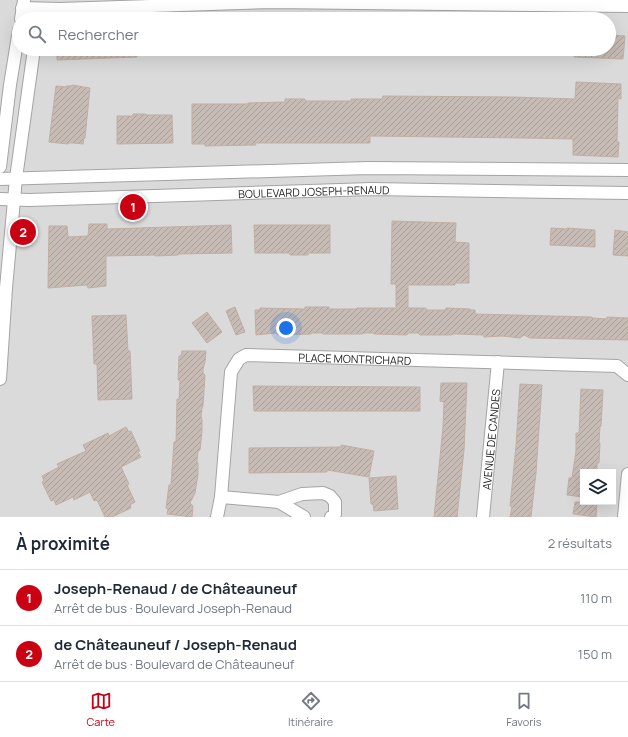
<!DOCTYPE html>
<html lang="fr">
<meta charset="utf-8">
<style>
:root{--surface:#fff;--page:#f2f2f3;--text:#1f2937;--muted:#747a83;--line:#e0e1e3;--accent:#ca0013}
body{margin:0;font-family:Manrope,sans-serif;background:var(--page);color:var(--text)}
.controls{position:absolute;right:12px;bottom:12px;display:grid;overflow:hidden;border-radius:0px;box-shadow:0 4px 16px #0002}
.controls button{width:36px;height:36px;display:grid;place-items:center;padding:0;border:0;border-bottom:1px solid var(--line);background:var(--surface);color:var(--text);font:20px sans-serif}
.you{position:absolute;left:286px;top:328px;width:14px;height:14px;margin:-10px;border:3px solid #fff;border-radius:50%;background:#1a73e8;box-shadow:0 0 0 6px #1a73e833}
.badge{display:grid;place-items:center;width:26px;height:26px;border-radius:50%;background:var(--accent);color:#fff;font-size:13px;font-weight:700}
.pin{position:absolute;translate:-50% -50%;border:2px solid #fff;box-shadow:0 1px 4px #0006}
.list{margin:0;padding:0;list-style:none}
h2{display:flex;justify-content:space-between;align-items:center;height:52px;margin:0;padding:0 16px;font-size:17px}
h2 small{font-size:13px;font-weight:400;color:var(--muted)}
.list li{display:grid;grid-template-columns:26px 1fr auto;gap:12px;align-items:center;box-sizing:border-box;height:56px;padding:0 16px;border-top:1px solid var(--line)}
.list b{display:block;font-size:15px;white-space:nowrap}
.list p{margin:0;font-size:13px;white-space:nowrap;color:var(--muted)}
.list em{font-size:13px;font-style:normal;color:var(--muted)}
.icon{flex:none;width:22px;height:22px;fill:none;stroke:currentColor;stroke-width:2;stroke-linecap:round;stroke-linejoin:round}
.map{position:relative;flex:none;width:628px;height:517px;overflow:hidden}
.search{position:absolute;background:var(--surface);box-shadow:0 4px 16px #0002;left:12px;right:12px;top:12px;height:44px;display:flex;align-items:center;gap:10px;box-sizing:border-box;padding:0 14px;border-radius:22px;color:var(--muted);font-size:15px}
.sheet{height:164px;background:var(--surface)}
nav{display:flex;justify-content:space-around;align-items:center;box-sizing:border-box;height:56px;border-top:1px solid var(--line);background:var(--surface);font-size:11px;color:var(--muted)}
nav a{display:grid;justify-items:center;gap:2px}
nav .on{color:var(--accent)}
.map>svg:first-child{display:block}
.residential{fill:#dbdada;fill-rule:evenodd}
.building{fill:url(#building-hatch);stroke:#c1aea4}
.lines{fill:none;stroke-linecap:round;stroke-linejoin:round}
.minor-casing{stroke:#a4a4a4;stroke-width:14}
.minor{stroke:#fff;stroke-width:12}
.labels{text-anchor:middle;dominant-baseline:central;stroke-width:3;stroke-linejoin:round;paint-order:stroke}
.street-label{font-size:11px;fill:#1d1d1d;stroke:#fff}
</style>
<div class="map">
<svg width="628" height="517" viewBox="0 0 628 517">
<defs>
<pattern id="building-hatch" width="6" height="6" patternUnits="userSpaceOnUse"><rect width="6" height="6" fill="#c7bbb5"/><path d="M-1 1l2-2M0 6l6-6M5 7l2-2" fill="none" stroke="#aaa09b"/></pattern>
</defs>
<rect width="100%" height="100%" fill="#efe9e2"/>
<path class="residential" d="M0,0H628V517H0ZM19,19H609V49H19ZM583,472H613V502H583Z"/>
<g class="building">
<path d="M609,35L625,36L623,59L574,57V49H609Z"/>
<path d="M57,49H137V57L57,60Z"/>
<path d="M576,82L621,84V99L618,98L617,142H619L618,157L573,155V139L522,138L370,136V143H255L256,145L205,146V144H192V104H248V103L285,102V99H305V101H351V99H382L383,96L513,97L575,99Z"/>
<path d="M72,85L90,88L85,138H84L83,144L73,143H68V144L49,142L56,86L66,87V86H71Z"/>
<path d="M133,114H146V115H172L173,143L117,144V116H133Z"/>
<path d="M392,221L456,223L455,242L469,243V283H455V285H408V308H426V310H446V308L470,309V310H475V314L592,317V318L607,319V317L628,318V340L530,338L524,335L520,338L502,336L484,337L483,335L458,334H453L451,335H420L418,333H408L407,335L374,334L373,333H364L362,334H323L322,333H312L311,334L279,335L275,333L256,335L255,310H260V308L305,309V307H329V309H356L357,308H396V284H391Z"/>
<path d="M89,224H107V229L231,225L232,253L178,254V255L155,256V255L106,256V286L88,288L87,285L48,288L49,226H67L68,237L88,236Z"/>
<path d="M254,225H330V253H308V255H290V253H255Z"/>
<path d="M551,228L567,229V228L595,230V247L550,245Z"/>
<path d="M615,230L628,232V256L613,255Z"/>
<path d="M235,307L245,332L236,335L226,311Z"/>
<path d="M207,312L222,332L207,343L192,323Z"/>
<path d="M126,315L128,351H130L132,399L98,400L97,364H94L92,316Z"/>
<path d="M182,351H206L205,362L203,369V373L205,375L203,406L202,408L201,417L202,420V431L200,450L198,451L197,461L198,463V474L195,493L190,503L193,506L192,517L167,514L168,509L166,508L169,485H171L174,442H176L177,399H179L180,380H178L179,356H181Z"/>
<path d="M441,383H467L464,450L457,517H434L443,427L444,402L440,401Z"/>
<path d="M520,384L542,385L536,473L531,517H510L512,507L510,506L516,446Z"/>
<path d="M253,386L420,387V411H254Z"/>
<path d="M581,389L603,390L601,426H600L599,443H600L599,463H597V471H583V497L567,495L569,478H572L576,451V433H579Z"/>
<path d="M126,427L129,432L131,431L140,451L138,452L141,457L121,467L129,484L127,485L135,502L130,505L131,508L112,517H105L97,500L94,501L90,492L74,500L73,497L56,505L54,500L51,501L42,482L44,481L42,476L59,467L57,464L86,451L83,445L108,433L109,436Z"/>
<path d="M341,445L374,451L369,477L327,470V472L249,473V448L341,447Z"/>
<path d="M396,476L398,509L374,511L373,504H371L369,478Z"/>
<path d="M575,502H597L596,517L573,514Z"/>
</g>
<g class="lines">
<g class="minor-casing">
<g id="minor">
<path d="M22,8L60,9L272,2L628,6"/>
<path d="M21,19L24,0"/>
<path d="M0,167L10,85L19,30"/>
<path d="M0,179L368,168L628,170"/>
<path id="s1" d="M0,199L29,200L371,189L628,193"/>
<path d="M0,379L6,288L16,178L34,49"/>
<path d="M221,497L279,502L302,494L323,493L330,496L335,502V514L331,517"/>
<path d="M279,502L304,517"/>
<path id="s2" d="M217,517L221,497L231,372L239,359L246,355L617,366L628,375"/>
<path id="s3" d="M483,517L498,362"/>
<path d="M624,517L628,474"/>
</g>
</g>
<use href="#minor" class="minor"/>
</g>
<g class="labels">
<g class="street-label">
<text stroke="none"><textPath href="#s1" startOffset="314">BOULEVARD JOSEPH-RENAUD</textPath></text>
<text stroke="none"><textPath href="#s2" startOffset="278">PLACE MONTRICHARD</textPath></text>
<text stroke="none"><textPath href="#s3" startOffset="78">AVENUE DE CANDES</textPath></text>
</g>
</g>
</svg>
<div class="controls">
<button><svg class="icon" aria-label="layers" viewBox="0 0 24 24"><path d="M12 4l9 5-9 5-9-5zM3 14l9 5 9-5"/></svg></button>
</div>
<div class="you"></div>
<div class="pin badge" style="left:133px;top:207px">1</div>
<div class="pin badge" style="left:23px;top:232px">2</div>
<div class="search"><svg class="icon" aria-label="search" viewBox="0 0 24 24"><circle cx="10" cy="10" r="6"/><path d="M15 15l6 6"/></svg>Rechercher</div>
</div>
<section class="sheet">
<h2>À proximité<small>2 résultats</small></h2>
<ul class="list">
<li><span class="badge">1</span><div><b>Joseph-Renaud / de Châteauneuf</b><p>Arrêt de bus · Boulevard Joseph-Renaud</p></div><em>110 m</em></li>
<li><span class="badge">2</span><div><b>de Châteauneuf / Joseph-Renaud</b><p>Arrêt de bus · Boulevard de Châteauneuf</p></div><em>150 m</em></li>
</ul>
</section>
<nav>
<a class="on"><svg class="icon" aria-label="map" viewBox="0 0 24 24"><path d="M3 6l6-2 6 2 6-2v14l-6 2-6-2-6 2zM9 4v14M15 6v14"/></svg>Carte</a>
<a><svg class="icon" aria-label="directions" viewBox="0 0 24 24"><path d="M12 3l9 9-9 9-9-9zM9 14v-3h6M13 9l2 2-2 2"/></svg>Itinéraire</a>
<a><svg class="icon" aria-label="saved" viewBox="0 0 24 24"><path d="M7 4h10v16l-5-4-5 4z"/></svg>Favoris</a>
</nav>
